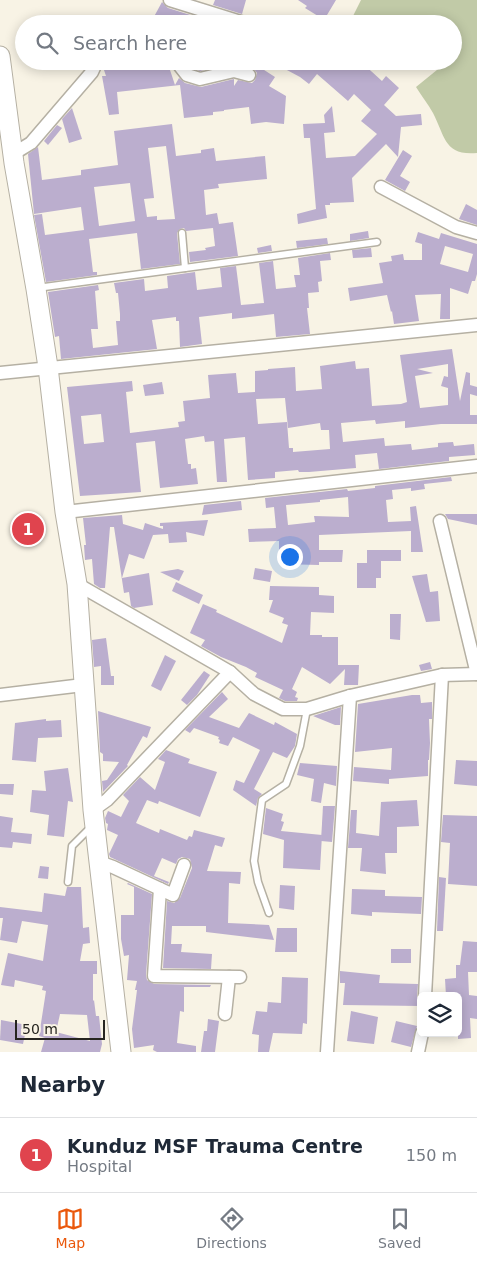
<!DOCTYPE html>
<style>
:root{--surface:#fff;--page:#f6f6f7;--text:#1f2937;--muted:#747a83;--line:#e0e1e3;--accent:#ea580c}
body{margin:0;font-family:"DejaVu Sans",sans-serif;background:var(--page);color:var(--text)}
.controls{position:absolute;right:15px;bottom:15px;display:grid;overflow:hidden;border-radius:8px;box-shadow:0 2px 12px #0003}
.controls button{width:45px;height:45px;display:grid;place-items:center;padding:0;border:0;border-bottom:1px solid var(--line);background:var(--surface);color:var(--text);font:25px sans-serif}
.scale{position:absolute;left:15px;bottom:12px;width:90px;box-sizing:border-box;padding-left:5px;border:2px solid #262520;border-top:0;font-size:14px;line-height:18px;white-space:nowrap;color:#262520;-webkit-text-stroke:4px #f8f3e5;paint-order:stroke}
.you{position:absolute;left:289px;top:556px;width:18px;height:18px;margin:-12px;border:4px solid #fff;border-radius:50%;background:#1a73e8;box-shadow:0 0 0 8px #1a73e833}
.badge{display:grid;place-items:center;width:32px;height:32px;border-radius:50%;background:var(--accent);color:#fff;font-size:16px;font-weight:700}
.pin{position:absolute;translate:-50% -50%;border:2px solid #fff;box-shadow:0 1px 5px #0006}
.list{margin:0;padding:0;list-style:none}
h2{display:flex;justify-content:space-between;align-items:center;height:65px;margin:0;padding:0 20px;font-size:21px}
h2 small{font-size:16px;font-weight:400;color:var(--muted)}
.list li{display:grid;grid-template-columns:32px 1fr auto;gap:15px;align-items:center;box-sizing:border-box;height:75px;padding:0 20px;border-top:1px solid var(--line)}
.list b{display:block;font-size:19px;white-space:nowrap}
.list p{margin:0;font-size:16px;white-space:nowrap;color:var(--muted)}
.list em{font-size:16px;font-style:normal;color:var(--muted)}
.icon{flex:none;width:28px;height:28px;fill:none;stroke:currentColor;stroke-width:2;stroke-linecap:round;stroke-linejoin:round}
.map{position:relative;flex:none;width:477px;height:1052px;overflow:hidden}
.search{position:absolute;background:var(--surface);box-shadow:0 2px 12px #0003;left:15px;right:15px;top:15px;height:55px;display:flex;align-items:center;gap:12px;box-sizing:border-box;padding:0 18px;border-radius:28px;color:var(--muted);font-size:19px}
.sheet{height:140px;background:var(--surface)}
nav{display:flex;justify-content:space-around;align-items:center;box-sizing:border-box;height:70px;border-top:1px solid var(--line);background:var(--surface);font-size:14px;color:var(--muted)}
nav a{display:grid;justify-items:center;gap:2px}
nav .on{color:var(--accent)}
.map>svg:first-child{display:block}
.forest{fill:#c1caa7}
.building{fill:#bbaece;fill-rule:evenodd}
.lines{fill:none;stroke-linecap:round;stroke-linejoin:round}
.lane-casing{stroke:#b5b0a3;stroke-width:9}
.street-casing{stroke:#b5b0a3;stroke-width:15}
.secondary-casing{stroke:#b5b0a3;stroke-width:21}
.lane{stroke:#fff;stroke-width:6}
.street{stroke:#fff;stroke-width:12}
.secondary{stroke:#fff;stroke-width:19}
</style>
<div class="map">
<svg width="477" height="1052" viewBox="0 0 477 1052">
<rect width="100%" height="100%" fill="#f8f3e5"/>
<path class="forest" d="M361,0H477V153C444,156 445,136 433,113C428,104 421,95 416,87L448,61H453V24H349Z"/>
<g class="building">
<path d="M215,0H246L242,14L213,5Z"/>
<path d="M298,0H336L327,15L343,24H313L318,16L305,8L307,6Z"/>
<path d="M162,2L168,8L219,24H150Z"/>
<path d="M105,61H159L161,69L169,67L175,85L179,78L185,83L201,87L234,79V86L238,80L252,83L255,80L257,73L254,69L247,66L250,61L275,77L269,86L286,96L284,124L266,122L251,124L249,107L224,110V111L213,112V115L184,118L180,85L117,92L119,114L109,115L102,76H106L103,67Z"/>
<path d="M189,61H193L203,68L206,61H235V63L200,71L192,68L188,63Z"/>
<path d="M270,61H360L382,81L386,76L399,88L384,105L396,116L421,114L422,125L401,127L398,157L386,144L352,178L354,202L330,203V205H325L327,218L298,224L297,214L316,209L310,138H304L303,124L325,123L324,115L332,106L335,132L324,133L326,158L355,156L377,134L361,121L371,110L354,94L348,101L317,74L309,84L300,77Z"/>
<path d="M72,108L82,139L69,143L62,119Z"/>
<path d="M172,124L176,156L201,153V150L214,148L216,161L265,156L267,179L218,184L219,188L204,190L206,215L217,213L219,224L233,222L238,256L190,262L189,252L206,250L205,248L215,246L213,228L186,231L184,228L180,229L177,233L180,264L141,269L137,233L89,239L93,272H97V275L46,282L34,215L42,214L45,235L84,230L81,207L34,214L28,154L38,147L42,180L81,175V170L118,165L114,131ZM166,146L175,219L157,220V216L147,217L144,199L154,198L148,148ZM130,183L135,221L99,226L94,187Z"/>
<path d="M57,125L62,128L48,145L44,141Z"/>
<path d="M403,150L412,156L400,176L410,182L405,191L385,180Z"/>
<path d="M466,204L477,210V225L459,219Z"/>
<path d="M368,231L369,238L350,241V234Z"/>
<path d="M418,232L439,239L441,233L477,244V274L475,281H472L468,294L450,288V319H440L441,294L415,295L419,321L394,324L392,311L391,312L387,295L350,301L348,288L383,283L379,263L392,261L391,256L403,254L404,260H422V244L415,242ZM445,246L473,254L468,272L440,264Z"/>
<path d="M327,238L328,244L297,248L296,241Z"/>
<path d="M271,245L272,251L258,253L257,248Z"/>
<path d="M371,248L372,257L353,258L352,250Z"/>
<path d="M330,253L331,260L320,261L322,281L318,282L319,292L308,293L309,308H307L310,334L276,337L274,314L232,319V313L199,317L202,344L180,347L179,321H176V317L152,320L157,349L61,359L59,336L55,337L48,292L98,285L99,290L95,291L98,329H91L93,348L118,345L116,321H120V314L118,293H116L114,283L144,279L145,291L168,288L167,276L195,272L197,290L222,287L220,268L236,266L241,305L264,303L259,263L273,261L276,289L296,287L294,275H300L298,258Z"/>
<path d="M452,349L460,401L466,372L470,373V385L477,387V396L470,394V415H477V424H441L405,428V421L376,424L375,420L341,423L343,442L384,438L385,446L411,444L412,450L438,447V443L453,442L454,446L474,444L475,455L449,457V461L379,469L377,453L355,455L356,468L309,472H299L298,470L275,472V478L248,480L245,437L224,439L227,482H217L214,441L205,442L204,436L185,439L188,464H191V469L196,468L198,484L160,488L155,441L136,443L141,492L80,496L67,387L132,381L133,391L126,392L130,433L179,427L178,422L185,421L183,401L210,398L208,375L236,373L238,393L255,392V371L268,370V369L295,367L296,391L322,389L320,366L355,361L356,369L369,368L372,406L401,404L407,402L400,355ZM448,364V377L444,376L441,386L448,388V405L420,408L415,376L433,373L417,369ZM285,398L288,428L320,423L321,430H329L330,449L293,452V448H289L287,422L258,424L256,399ZM101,414L104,442L84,444L81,416Z"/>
<path d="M162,382L164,394L145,396L143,385Z"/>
<path d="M451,477L452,481L424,484L425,489L411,491V488L392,490L393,499L386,500L388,522L411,521L410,507L416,506L423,552H411V531L319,535V550H343L342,562H319V565L279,564V541L249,542L248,529L276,528L274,507L266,508L265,498L347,489L348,491L375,488V486ZM348,497L349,517L314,516L315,522L288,525L286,505L320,502V500Z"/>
<path d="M241,501L242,510L202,515L204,505Z"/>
<path d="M445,514H477V525L448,519Z"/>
<path d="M122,515L123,524L143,530L145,523L163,529V526H160V523L208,520L204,536L186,532L187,542L169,543L168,534L153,535L144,559L129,554L122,578L149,573L153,605L134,608L131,606L129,592L124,593L114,527H110L105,588H100L94,584L92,559L85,560L84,545H86L83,518Z"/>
<path d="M367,550H401V561H381V578H376V588H357V563H367Z"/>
<path d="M255,568L272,571L270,582L253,579Z"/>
<path d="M178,569L184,571L179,581L160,572Z"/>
<path d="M427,574L430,592L438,591L440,621L426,622L412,576Z"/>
<path d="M176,582L203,595L199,604L172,591Z"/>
<path d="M270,586L319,587V595L334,596V613L311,612L310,635H322V637H338V665H359L358,685H344L345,669L330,684L302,667L292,689L297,692L295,697L298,698L297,701H285L279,698L283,690L255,677L257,673L246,667L221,657L201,646L205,640L190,633L203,604L217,610L216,612L282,643L288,625L282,623L284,618L269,612L273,600H269Z"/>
<path d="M390,614H401L400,640L390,639Z"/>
<path d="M106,638L111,676H114V685H101V666L94,667L92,640Z"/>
<path d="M165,655L176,661L161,691L151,686Z"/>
<path d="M430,662L432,669L421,671L419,665Z"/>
<path d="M204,671L210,675L197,695L187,705L181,700Z"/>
<path d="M222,692L228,699L209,717L239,728L249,713L274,725L275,722L297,734L295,746L287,758L273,752L254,789L262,794L258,798L256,806L233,790L236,780L244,783L260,750L233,737L228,746L219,743L220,740L218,739L219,737L194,728L190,733L185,730Z"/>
<path d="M412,695H420L421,703L432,702V719H429L430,743L429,760H428V776L389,779V784L353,781L354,767L391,770L392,748L355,752L358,704Z"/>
<path d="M341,707L340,725H335L313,716Z"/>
<path d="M98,711L151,727L147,738L143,736L127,765L128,766L103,792L102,781L107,780L119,762L103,761V754L100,752Z"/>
<path d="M46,719V721L61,720L62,737L38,738L36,762L12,760L15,723Z"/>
<path d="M166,750L190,759L188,763L217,772L200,817L159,801L158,804L147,800L136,823L159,833L160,829L187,840L189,836L192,837L194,830L225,838L222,847L215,845L207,871L241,872L240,884L229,883L228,923L269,925L274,940L206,932V926H172L171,944H182L181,952L212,954L211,969L163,968L167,901L174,903L180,898L192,868L190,859L182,857L178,859L176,864L162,858L154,876L169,882L168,884L110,857L109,854L118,835L107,830L108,824L106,823L105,818L108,811L121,817L129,801L123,795L140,777L155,790L165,762L158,759Z"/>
<path d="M456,760L477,761V786L454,784Z"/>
<path d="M300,763L337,766L336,786L324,783L321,803L311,801L314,779L297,775Z"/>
<path d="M68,768L73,802L68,801L64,837L47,835L49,815L30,812L32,790L46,791L44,771Z"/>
<path d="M0,784H14L13,795L0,794Z"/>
<path d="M417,800L419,826L397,827V853H385L386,874L360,871L362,848H348L351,810H357L356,833L379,836L381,802Z"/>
<path d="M323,806H335L332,842L321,841Z"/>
<path d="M266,808L283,814L281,821L284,822L281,831L322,835L320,870L283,868L284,840L263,834Z"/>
<path d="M443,815L477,816V886L448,884L450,843L441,842Z"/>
<path d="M0,816L13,818L11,832L32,834L31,844L13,842L12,848L0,847Z"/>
<path d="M40,866L49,867L48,879L38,878Z"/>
<path d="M439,877L446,878L443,931H437Z"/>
<path d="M128,883L152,894L146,975L147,980L154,984L211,985L210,987H184V1012L180,1011L177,1043L196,1046V1052H157L153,1050L154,1045L134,1048L132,1029L137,990H135L137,981L127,980L129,955L124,956L121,939V915H134V887L127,884Z"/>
<path d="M280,885L295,886L294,910L279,908Z"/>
<path d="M67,887H81L83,928L89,927L90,943L83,944L80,961H97V974H93V1001L94,1000L96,1016H99L102,1044L100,1052H41L45,1038L39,1036L46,991L42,990L43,986L15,980L14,987L1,985L8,953L43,961L48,925L22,921L17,943L0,940L3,918H0V907L42,912L44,893L65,896ZM60,1014L87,1015L90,1041L56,1032Z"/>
<path d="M352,889L385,890V896L422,897L421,914L372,912V916L351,914Z"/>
<path d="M277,928H297V952H275Z"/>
<path d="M463,941L477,942V972H468L469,995L477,996V1019L470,1018L471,1038L458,1039V996H446L445,979L456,978V965H460Z"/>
<rect x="391" y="949" width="20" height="14"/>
<path d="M340,971L380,975L379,983L418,984L417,996L421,1006L343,1005L345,983H340Z"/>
<path d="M282,977L308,978L307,1024L303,1023L302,1034L273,1033L269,1052H258L259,1035L252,1034L256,1011L267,1012L268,1002L281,1003Z"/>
<path d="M351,1011L378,1017L374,1044L347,1041Z"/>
<path d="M208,1019L219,1021L215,1052H201L204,1031H207Z"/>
<path d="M1,1020L27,1025L23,1044L0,1040Z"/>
<path d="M396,1021L417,1026L411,1047L391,1042Z"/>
</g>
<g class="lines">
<g class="lane-casing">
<g id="lane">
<path d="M182,233L185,268"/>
<path d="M37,288L377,242"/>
<path d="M68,882L72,846L91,827"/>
<path d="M269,913L258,882L254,861L262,800L286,784L300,746L307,709"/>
</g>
</g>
<g class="street-casing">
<g id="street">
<path d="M170,0L247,24"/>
<path d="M176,61L187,75L200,79L234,71L249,75"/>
<path d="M13,154L31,143L92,72L97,61"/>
<path d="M381,187L456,227L477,233"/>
<path d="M0,373L477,325"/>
<path d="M65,512L477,466"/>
<path d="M440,521L477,674"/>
<path d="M77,584L230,672L254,694L283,709H307L350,696L442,675L477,674"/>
<path d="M0,695L83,685"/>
<path d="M93,810L107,800L230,672"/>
<path d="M99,862L113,867L173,895L184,865"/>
<path d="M160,889L154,976L240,977"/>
<path d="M425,996L442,675"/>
<path d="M225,1014L229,977"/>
<path d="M327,1052L350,696"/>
<path d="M418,1052L422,1033"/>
</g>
</g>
<g class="secondary-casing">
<path id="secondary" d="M0,56L14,163L36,289L48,367L65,512L77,584L93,810L121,1052"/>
</g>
<use href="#lane" class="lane"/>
<use href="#street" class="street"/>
<use href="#secondary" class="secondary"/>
</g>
</svg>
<div class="controls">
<button><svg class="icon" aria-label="layers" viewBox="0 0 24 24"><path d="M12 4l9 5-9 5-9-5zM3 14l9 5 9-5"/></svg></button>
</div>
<div class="scale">50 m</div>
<div class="you"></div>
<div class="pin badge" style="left:28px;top:529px;background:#e0444e">1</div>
<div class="search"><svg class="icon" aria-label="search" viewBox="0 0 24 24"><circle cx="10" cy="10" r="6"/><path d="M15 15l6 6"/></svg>Search here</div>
</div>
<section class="sheet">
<h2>Nearby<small></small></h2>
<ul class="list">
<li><span class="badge" style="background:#e0444e">1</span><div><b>Kunduz MSF Trauma Centre</b><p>Hospital</p></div><em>150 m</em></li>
</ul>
</section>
<nav>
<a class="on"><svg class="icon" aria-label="map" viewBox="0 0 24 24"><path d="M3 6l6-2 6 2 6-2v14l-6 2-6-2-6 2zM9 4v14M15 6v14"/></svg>Map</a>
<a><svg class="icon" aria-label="directions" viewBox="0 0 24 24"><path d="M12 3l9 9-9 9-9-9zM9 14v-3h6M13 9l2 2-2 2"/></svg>Directions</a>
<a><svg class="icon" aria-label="saved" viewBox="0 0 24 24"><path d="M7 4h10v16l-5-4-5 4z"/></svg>Saved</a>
</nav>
